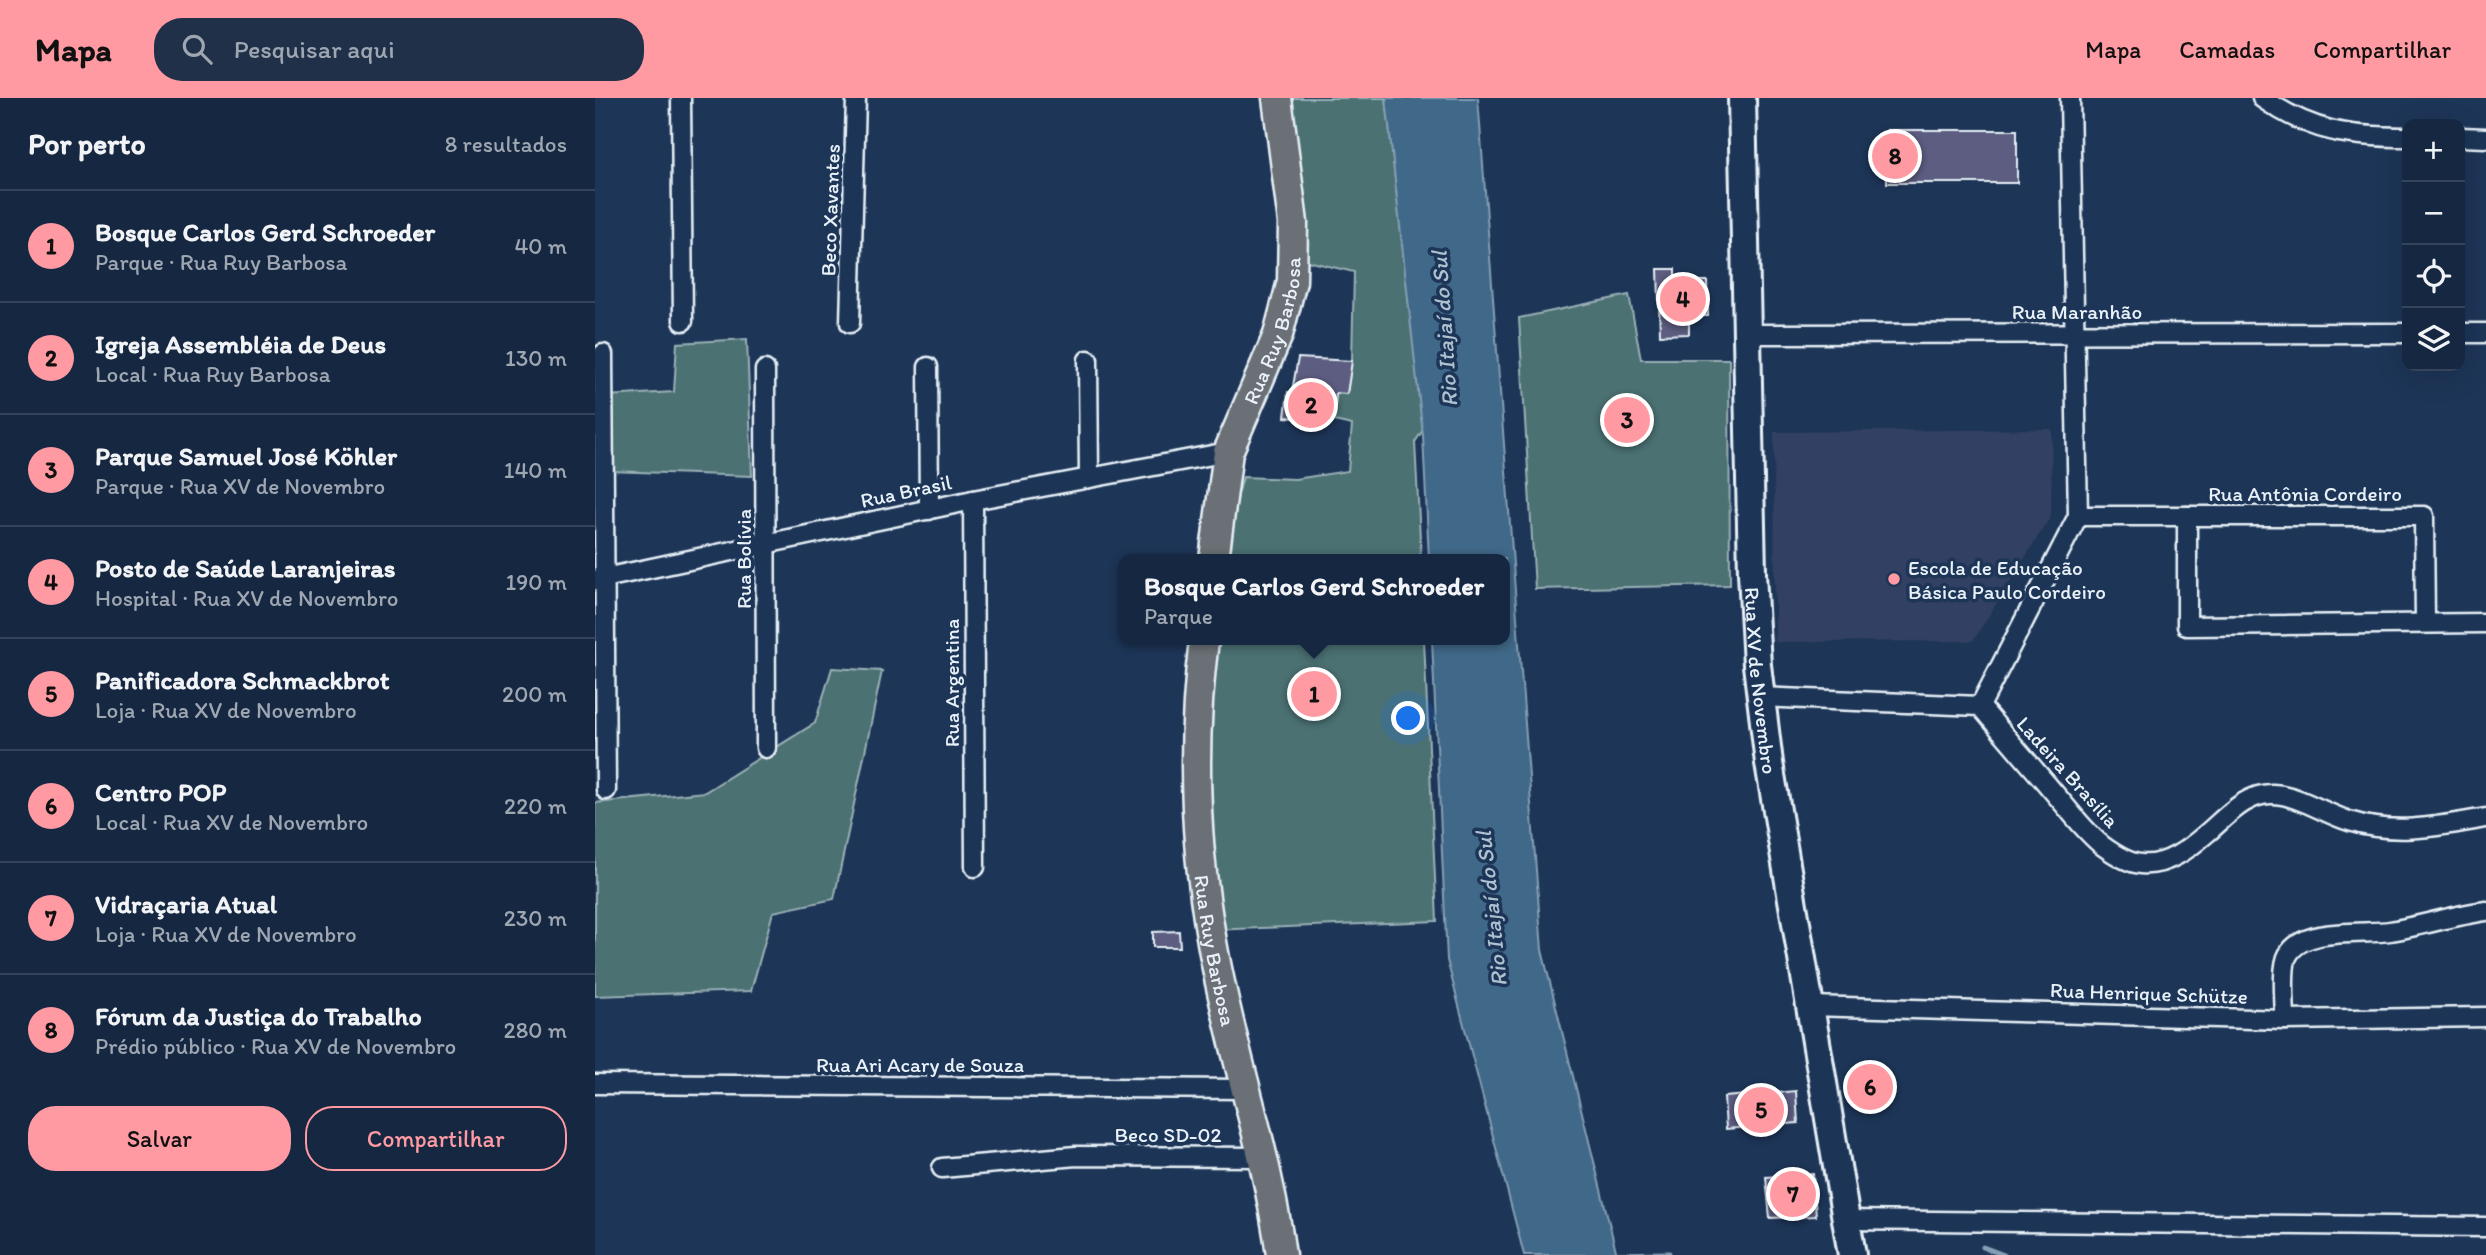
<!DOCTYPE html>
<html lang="pt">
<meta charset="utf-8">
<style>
:root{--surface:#162841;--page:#1f3048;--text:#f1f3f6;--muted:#9ea6b1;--line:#35445a;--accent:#ff9aa2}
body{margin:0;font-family:Itim,sans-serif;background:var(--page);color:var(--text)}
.controls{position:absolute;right:21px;top:21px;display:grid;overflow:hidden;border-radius:14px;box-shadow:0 7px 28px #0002}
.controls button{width:63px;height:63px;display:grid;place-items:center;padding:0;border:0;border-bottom:2px solid var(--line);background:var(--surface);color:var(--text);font:35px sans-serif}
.you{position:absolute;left:814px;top:621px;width:24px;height:24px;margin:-18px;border:5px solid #fff;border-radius:50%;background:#1a73e8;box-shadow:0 0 0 10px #1a73e833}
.badge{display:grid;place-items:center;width:46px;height:46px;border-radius:50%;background:var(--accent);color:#111;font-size:23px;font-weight:700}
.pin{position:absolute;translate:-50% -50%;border:4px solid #fff;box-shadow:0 2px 7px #0006}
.popup{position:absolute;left:523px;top:456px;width:392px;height:91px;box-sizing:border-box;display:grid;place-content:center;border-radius:14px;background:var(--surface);filter:drop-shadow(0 2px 5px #0005);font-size:23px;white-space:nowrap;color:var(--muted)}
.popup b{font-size:26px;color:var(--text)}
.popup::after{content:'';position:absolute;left:50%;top:100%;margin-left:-14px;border:14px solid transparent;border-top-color:var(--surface)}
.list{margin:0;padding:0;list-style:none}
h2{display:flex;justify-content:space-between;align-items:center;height:91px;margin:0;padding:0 28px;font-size:30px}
h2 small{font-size:23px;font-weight:400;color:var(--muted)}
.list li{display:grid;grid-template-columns:46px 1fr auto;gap:21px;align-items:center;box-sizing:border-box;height:112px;padding:0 28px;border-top:2px solid var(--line)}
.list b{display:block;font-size:26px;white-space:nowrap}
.list p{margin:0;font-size:23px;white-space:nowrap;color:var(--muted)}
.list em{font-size:23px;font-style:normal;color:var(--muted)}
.actions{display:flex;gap:14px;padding:21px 28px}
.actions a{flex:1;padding:16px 0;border:2px solid var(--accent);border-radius:28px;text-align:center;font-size:24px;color:var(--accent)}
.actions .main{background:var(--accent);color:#111}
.icon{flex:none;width:38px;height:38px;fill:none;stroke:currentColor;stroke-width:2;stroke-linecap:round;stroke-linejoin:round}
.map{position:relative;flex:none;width:1891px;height:1157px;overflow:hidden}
header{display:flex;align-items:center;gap:42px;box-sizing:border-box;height:98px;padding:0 35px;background:var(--accent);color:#111}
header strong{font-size:33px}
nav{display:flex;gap:38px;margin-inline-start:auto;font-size:24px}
.search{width:490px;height:63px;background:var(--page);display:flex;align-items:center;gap:18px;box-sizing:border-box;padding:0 24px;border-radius:28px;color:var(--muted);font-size:26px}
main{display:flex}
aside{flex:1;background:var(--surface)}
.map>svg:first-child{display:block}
.built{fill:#304163}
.green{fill:#4c7173;stroke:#9ab1b6;stroke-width:2}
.water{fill:#416888;stroke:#849fb5;stroke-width:2}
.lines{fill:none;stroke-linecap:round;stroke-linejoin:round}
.stream{stroke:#849fb5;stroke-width:5}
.building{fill:#5c5d80;stroke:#e8f1f8;stroke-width:2}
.street-casing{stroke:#e8f1f8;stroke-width:23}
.secondary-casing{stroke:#e8f1f8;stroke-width:32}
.primary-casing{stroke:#e8f1f8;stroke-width:33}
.street{stroke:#1d3557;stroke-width:18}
.secondary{stroke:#1d3557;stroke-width:26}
.primary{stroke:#6a7074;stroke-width:28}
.poi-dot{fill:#ff9aa2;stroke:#1d3557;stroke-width:2.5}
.labels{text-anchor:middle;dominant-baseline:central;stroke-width:7;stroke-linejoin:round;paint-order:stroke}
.street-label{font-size:21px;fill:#e8f1f8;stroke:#1d3557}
.poi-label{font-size:21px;fill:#e8f1f8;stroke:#1d3557;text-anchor:start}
.water-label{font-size:23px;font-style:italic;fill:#aec1d1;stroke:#1d3557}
</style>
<header>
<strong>Mapa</strong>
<div class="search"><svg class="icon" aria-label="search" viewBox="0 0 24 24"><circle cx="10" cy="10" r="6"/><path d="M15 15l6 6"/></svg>Pesquisar aqui</div>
<nav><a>Mapa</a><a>Camadas</a><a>Compartilhar</a></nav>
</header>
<main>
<aside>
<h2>Por perto<small>8 resultados</small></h2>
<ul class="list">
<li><span class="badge">1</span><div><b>Bosque Carlos Gerd Schroeder</b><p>Parque · Rua Ruy Barbosa</p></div><em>40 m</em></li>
<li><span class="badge">2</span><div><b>Igreja Assembléia de Deus</b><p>Local · Rua Ruy Barbosa</p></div><em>130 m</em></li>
<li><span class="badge">3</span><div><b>Parque Samuel José Köhler</b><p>Parque · Rua XV de Novembro</p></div><em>140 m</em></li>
<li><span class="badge">4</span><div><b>Posto de Saúde Laranjeiras</b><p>Hospital · Rua XV de Novembro</p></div><em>190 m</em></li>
<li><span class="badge">5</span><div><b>Panificadora Schmackbrot</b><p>Loja · Rua XV de Novembro</p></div><em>200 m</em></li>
<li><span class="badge">6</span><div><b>Centro POP</b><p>Local · Rua XV de Novembro</p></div><em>220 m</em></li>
<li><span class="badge">7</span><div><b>Vidraçaria Atual</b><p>Loja · Rua XV de Novembro</p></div><em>230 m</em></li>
<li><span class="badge">8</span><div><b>Fórum da Justiça do Trabalho</b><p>Prédio público · Rua XV de Novembro</p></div><em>280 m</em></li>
</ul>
<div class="actions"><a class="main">Salvar</a><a>Compartilhar</a></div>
</aside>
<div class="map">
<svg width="1891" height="1157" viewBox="0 0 1891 1157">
<rect width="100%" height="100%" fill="#1d3557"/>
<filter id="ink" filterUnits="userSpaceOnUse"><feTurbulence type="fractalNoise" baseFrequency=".0143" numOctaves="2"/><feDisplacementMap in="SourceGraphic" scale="14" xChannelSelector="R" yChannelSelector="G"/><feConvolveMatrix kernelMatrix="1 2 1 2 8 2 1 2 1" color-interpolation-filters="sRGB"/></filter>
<g filter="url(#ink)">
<path class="built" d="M1457,331L1456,418L1378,543L1180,544L1179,334Z"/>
<g class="green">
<path d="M692,0H791L828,332L820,344L826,461H625L648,379L700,381L753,373L757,327L739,323L741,295H752L757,263L759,174L708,162Z"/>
<path d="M1034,197L1046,261H1134L1135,487L940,491L924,220Z"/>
<path d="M152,241L157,378L14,373L11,298L79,294L82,245Z"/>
<path d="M612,542H829L842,823L616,832Z"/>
<path d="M237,570L287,573L239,801L178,814L156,893L0,898V705L110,694L220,625Z"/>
</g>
<path class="water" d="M791,0H883L947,852L1022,1157H929L852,862L837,542H910V461H834L828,338Z"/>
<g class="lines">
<g class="stream">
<path d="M1388,1149L1409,1157"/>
<path d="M1014,1156L1074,1155"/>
</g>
</g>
<g class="building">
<rect x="1292" y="32" width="130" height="53"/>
<path d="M1063,171H1080V183H1112L1113,218H1094V236L1065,237Z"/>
<path d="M703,260L757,263L752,296L741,295L739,323L690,319L693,294H697Z"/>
<path d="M584,833L585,849H558V834Z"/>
<path d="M1283,967L1289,1007L1266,1010L1260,970Z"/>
<path d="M1201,993L1203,1025L1131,1031L1129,999Z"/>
<path d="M1218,1076L1221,1118L1175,1120L1171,1079Z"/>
</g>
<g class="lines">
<g class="street-casing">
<g id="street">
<path d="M86,0L88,223"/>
<path d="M1667,0C1716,34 1754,39 1812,39"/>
<path d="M1865,39L1891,40"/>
<path d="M255,225L261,0"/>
<path d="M1865,235H1891"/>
<path d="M1153,236L1812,235"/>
<path d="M8,256L11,692"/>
<path d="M493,262L494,380"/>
<path d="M333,269L334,412"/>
<path d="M170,272L171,650"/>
<path d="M378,402L380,769"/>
<path d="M1483,418H1829L1830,525"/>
<path d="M1592,418V528L1891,525"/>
<path d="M0,482L378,402L633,354"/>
<path d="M1165,599L1385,608C1410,638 1436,667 1461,697C1476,714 1490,734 1508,748C1519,756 1533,765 1546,766C1571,769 1595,750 1612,735C1631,719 1652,694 1679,696C1702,697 1731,716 1754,723C1800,738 1845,728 1891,720"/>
<path d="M1385,608L1483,418L1475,0"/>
<path d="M1215,908L1690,922L1891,919"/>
<path d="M1690,922C1690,907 1686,869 1693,857C1709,828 1769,837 1795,833C1827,828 1859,817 1891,813"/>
<path d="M0,986L651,991"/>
<path d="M347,1070L481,1058L666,1059"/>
<path d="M1251,1122L1890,1129"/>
</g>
</g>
<g class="secondary-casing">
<g id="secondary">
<path id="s1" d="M1147,0L1157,475L1162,567L1174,665L1257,1157"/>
</g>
</g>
<g class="primary-casing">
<g id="primary">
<path id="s2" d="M619,461L633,354L683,237L697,183L698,125L682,0"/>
<path id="s3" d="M609,542C596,643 599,744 617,844C635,949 672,1051 686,1157"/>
</g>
</g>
<use href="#street" class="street"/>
<use href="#secondary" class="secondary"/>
<use href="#primary" class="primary"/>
</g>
</g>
<circle class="poi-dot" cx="1299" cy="481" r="7"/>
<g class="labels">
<g class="street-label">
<text transform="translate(235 112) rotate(-88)">Beco Xavantes</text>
<text x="1482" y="213">Rua Maranhão</text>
<text stroke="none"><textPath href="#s2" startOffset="238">Rua Ruy Barbosa</textPath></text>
<text transform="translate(311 393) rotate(-12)">Rua Brasil</text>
<text x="1710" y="395">Rua Antônia Cordeiro</text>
<text transform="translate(148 461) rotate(-90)">Rua Bolívia</text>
<text stroke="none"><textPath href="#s1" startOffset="583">Rua XV de Novembro</textPath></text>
<text transform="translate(356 585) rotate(-90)">Rua Argentina</text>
<text transform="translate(1473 674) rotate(48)">Ladeira Brasília</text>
<text stroke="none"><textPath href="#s3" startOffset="312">Rua Ruy Barbosa</textPath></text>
<text transform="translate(1554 895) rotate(2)">Rua Henrique Schütze</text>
<text x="325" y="966">Rua Ari Acary de Souza</text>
<text x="573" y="1036">Beco SD-02</text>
</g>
<g class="poi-label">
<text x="1313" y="469">Escola de Educação<tspan x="1313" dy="24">Básica Paulo Cordeiro</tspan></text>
</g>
<g class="water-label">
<text transform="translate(849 231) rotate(-94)">Rio Itajaí do Sul</text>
<text transform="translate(896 811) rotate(-96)">Rio Itajaí do Sul</text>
</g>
</g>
</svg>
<div class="controls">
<button>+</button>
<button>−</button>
<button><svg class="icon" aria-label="locate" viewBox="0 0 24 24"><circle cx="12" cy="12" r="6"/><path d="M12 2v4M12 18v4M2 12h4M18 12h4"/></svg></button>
<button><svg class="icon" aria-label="layers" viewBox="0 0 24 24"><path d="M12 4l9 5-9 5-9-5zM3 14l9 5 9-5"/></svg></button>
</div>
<div class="you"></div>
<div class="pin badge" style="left:719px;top:596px">1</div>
<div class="popup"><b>Bosque Carlos Gerd Schroeder</b>Parque</div>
<div class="pin badge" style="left:716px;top:307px">2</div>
<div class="pin badge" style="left:1032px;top:322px">3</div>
<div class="pin badge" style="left:1088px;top:201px">4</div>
<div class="pin badge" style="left:1166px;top:1012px">5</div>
<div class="pin badge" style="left:1275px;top:989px">6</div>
<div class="pin badge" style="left:1198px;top:1096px">7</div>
<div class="pin badge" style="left:1300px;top:58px">8</div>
</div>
</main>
